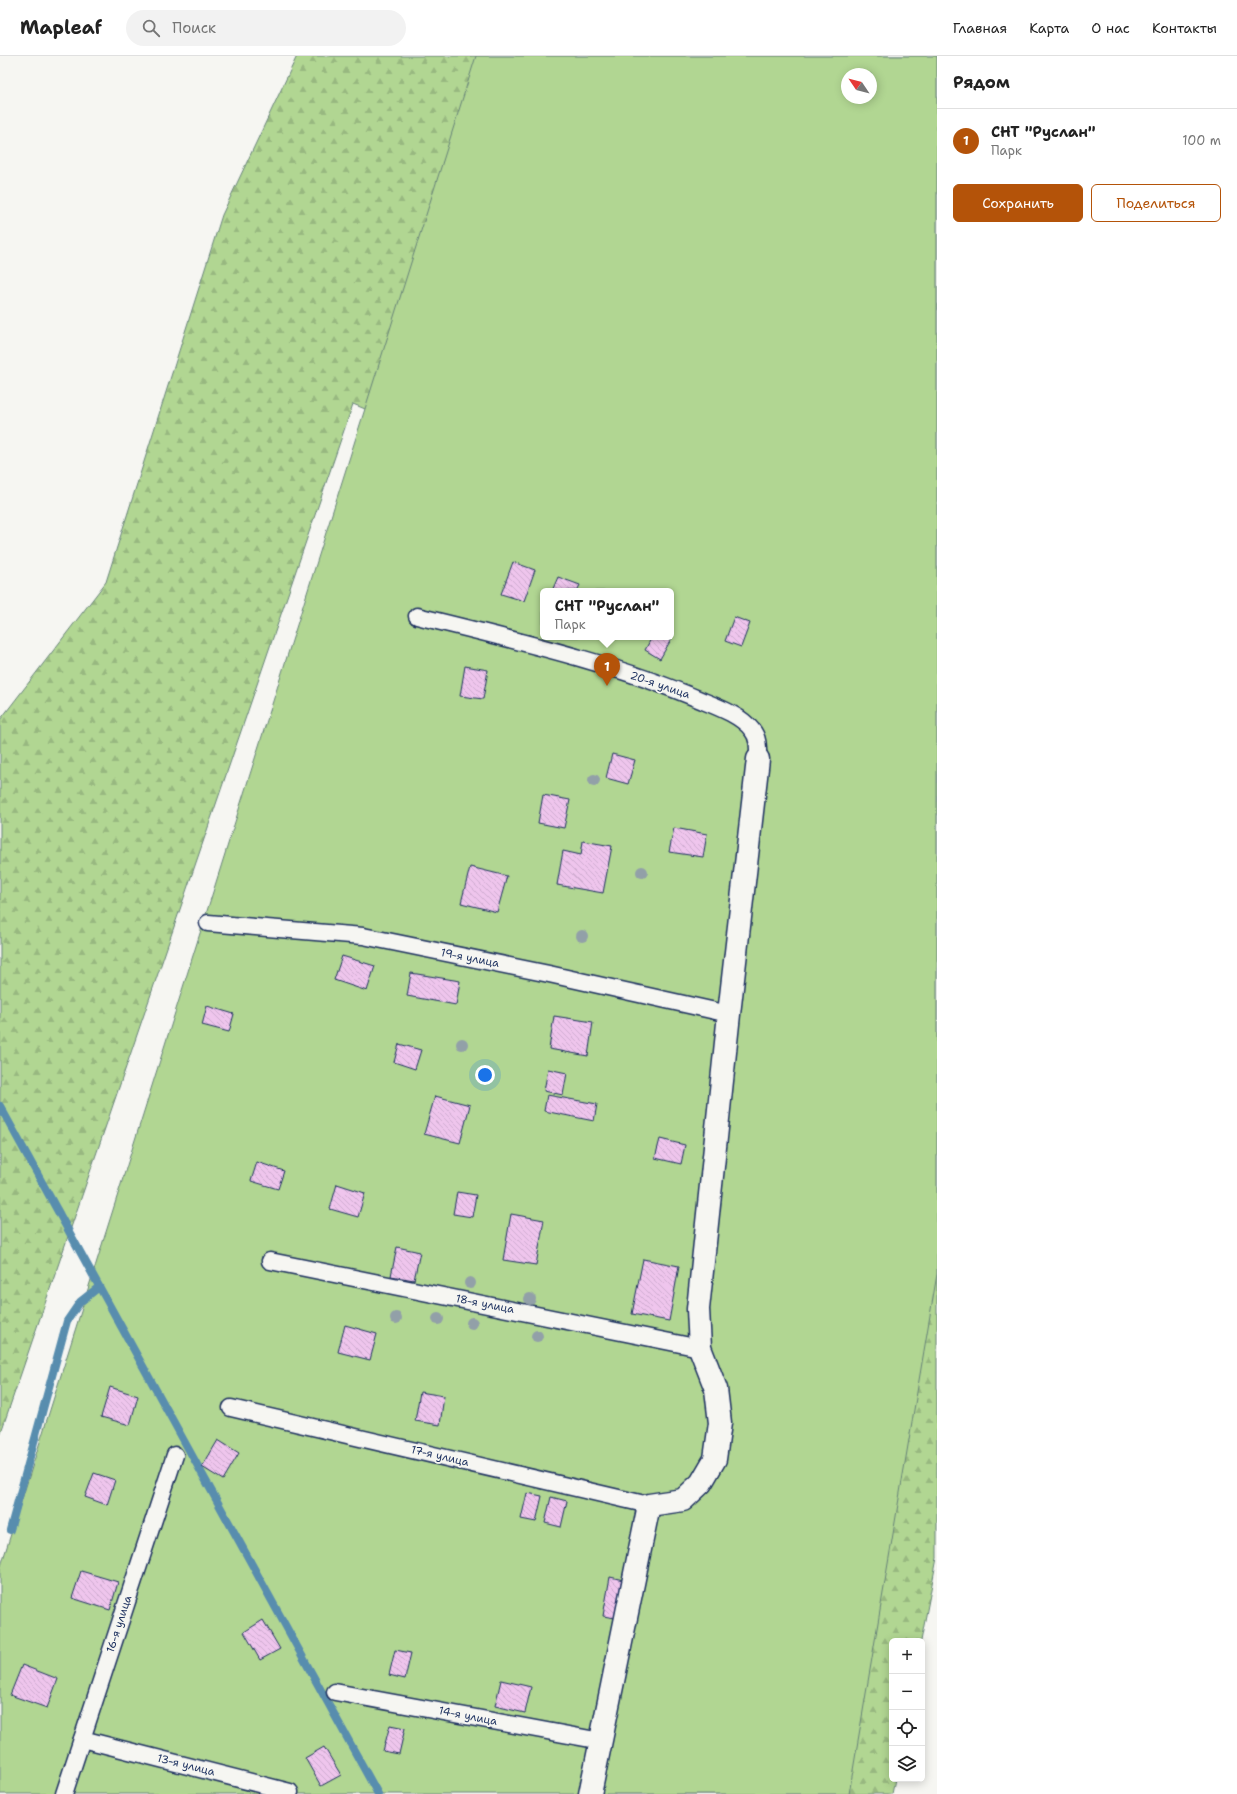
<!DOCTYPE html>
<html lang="ru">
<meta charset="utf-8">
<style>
:root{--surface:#fff;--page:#f2f2f2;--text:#222;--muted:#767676;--line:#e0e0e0;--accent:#b45309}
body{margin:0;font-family:"Shantell Sans",sans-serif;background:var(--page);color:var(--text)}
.controls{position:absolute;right:12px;bottom:12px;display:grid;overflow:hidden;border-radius:6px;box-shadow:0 2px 10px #0003}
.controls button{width:36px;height:36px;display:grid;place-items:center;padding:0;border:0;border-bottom:1px solid var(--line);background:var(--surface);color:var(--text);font:20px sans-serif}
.compass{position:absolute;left:841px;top:12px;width:36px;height:36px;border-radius:50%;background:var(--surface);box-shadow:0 2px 10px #0003;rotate:305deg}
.you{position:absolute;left:485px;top:1019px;width:14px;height:14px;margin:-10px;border:3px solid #fff;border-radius:50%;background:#1a73e8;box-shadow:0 0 0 6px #1a73e833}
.badge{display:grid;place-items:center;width:26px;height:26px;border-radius:50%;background:var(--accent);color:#fff;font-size:13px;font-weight:700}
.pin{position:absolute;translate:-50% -33px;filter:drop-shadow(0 1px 2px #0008)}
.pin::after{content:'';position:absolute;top:21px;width:14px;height:12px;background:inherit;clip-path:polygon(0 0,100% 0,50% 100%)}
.popup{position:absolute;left:540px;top:532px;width:134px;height:52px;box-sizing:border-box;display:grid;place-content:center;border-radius:6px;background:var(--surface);filter:drop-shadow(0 1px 3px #0005);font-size:13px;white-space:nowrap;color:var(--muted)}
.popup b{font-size:15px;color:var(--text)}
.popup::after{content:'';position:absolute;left:50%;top:100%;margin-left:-8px;border:8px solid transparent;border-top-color:var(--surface)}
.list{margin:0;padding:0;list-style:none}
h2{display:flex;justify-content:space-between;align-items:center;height:52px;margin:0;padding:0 16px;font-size:17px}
h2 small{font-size:13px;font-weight:400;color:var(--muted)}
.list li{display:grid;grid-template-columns:26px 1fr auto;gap:12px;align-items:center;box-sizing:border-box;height:64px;padding:0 16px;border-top:1px solid var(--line)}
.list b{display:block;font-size:15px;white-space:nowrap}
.list p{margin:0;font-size:13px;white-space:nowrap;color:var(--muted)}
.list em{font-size:13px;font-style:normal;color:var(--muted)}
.actions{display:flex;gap:8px;padding:12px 16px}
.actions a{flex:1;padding:9px 0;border:1px solid var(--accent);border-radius:6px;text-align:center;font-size:14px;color:var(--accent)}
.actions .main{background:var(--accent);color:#fff}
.icon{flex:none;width:22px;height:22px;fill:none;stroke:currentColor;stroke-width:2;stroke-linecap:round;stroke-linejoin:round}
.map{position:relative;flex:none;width:937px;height:1738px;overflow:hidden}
header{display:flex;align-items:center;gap:24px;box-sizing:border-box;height:56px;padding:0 20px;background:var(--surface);border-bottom:1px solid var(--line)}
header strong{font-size:19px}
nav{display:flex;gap:22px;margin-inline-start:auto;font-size:14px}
.search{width:280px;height:36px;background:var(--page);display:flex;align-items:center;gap:10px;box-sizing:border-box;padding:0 14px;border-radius:22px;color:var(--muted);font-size:15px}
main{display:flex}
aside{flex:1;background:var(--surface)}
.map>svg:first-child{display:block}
.forest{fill:url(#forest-firs);stroke:#668278;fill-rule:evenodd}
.garden{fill:#b1d692;stroke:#668278;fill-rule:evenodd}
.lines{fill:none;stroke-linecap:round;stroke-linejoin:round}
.stream{stroke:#598dae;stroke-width:8}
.building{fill:url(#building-back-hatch);stroke:#1b2f5e}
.lane-casing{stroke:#1b2f5e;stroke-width:19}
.street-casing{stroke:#1b2f5e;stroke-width:25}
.lane{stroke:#f6f6f2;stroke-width:16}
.street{stroke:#f6f6f2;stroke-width:22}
.tree{fill:#92a0a8}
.labels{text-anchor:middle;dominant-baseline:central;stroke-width:3.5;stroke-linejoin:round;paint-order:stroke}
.street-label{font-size:11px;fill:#1b2f5e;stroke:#f6f6f2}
</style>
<header>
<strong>Mapleaf</strong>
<div class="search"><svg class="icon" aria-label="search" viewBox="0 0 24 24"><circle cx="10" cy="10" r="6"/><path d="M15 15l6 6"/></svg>Поиск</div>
<nav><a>Главная</a><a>Карта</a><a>О нас</a><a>Контакты</a></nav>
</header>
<main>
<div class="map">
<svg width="937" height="1738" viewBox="0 0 937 1738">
<defs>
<pattern id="forest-firs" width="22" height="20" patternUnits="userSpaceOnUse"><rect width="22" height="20" fill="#b1d692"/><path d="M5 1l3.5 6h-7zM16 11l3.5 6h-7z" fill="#98b880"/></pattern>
<pattern id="building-back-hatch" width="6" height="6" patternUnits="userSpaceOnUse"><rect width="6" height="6" fill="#efc5ed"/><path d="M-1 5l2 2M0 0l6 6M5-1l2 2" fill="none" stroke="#ccaace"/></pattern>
</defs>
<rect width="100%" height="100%" fill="#f6f6f2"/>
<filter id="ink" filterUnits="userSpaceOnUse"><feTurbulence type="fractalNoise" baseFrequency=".025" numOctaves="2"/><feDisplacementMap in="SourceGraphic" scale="8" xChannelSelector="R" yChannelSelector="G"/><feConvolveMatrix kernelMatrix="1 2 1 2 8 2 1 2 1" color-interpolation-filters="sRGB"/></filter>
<g filter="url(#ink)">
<path class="forest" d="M297,0H937V1502L921,1585H892V1723H895L892,1738H614L844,549L353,348L0,1379V664L106,526L222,159ZM847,18H871V42H847Z"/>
<path class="garden" d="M476,0H937V1218L849,1738H0V1513ZM847,18H871V42H847ZM543,535H671V581H543Z"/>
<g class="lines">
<g class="stream">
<path d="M0,1050L378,1738"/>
<path d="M10,1474L67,1265L80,1246L99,1231"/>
</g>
</g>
<g class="building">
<path d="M513,506L535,514L524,545L501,538Z"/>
<path d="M558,521L580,529L577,535H552Z"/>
<path d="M734,561L750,567L741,591L725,585Z"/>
<path d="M671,579L673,580L660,603L645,594L652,581H671Z"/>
<path d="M465,610L488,614L483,643L460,640Z"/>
<path d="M612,698L635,704L628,728L606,722Z"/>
<path d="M543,739L570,744L564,772L538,767Z"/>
<path d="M674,772L707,778L703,801L669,796Z"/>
<path d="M583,785L612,790L603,837L557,829L563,795L581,799Z"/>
<path d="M470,811L507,820L497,856L461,847Z"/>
<path d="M342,900L375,910L367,935L334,924Z"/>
<path d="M411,917L460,925L456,949L407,940Z"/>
<path d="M207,950L234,958L229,976L202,969Z"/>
<path d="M554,960L593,966L588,1000L549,993Z"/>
<path d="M399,988L421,994L415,1013L394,1006Z"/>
<path d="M548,1013L567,1017L563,1039L544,1035Z"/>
<path d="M547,1039L597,1048L594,1065L544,1055Z"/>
<path d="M435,1040L470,1049L460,1087L424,1078Z"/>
<path d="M660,1083L685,1089L681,1108L655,1102Z"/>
<path d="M257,1106L284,1115L278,1133L251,1125Z"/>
<path d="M337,1128L365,1137L358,1161L330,1153Z"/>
<path d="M457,1136L476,1139L472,1161L453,1158Z"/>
<path d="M511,1158L544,1164L536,1209L503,1204Z"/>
<path d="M397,1191L420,1196L414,1224L391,1220Z"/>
<path d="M643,1203L679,1210L669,1265L632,1258Z"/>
<path d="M345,1269L377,1278L370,1304L338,1296Z"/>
<path d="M110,1331L138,1340L130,1369L101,1361Z"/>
<path d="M420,1336L444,1340L440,1369L415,1365Z"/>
<path d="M218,1384L239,1397L223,1424L202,1411Z"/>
<path d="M94,1417L115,1424L107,1449L85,1441Z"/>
<path d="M527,1437L542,1440L536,1466L521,1463Z"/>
<path d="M551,1441L567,1445L561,1471L545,1467Z"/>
<path d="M81,1515L118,1526L110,1554L72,1542Z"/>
<path d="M610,1521L628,1525L621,1563L603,1560Z"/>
<path d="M263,1564L280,1593L260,1604L244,1576Z"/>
<path d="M395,1594L411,1597L405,1623L389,1619Z"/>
<path d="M22,1609L58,1623L47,1652L10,1639Z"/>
<path d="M501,1624L531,1631L525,1657L495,1650Z"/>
<path d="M390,1669L405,1672L399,1698L383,1695Z"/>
<path d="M324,1691L341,1719L321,1730L305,1702Z"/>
</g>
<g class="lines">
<g class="lane-casing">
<g id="lane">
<path d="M417,560C513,584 612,606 703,645C718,651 742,660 752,674C759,682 758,693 758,703"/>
<path d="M208,867L363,880L549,918L729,958"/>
<path d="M270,1205L700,1292"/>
<path d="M231,1352L649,1449"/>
<path d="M335,1636L601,1685"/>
<path d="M82,1683L290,1736"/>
<path d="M64,1738L175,1399"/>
</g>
</g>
<g class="street-casing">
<path id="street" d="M590,1738L649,1449L683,1444L701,1427L715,1403L720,1367L716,1333L700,1292L698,1253L729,958L758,703"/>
</g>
<use href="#lane" class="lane"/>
<use href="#street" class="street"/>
</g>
<g class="tree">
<circle cx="594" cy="724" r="6"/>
<circle cx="642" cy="816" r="6"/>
<circle cx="582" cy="880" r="6"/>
<circle cx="462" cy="988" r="6"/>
<circle cx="470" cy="1227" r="6"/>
<circle cx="530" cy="1243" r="6"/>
<circle cx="396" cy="1262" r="6"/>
<circle cx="438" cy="1263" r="6"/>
<circle cx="472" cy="1267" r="6"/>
<circle cx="537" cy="1280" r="6"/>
</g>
</g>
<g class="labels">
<g class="street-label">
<text transform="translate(660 629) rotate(19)">20-я улица</text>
<text transform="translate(470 902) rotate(11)">19-я улица</text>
<text transform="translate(485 1248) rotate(11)">18-я улица</text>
<text transform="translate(440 1400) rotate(13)">17-я улица</text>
<text transform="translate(119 1568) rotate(-72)">16-я улица</text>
<text transform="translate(468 1660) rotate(11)">14-я улица</text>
<text transform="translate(186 1709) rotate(14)">13-я улица</text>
</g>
</g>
</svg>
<div class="controls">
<button>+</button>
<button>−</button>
<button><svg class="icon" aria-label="locate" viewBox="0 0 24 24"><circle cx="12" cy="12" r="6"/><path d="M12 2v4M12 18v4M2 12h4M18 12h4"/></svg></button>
<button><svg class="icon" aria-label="layers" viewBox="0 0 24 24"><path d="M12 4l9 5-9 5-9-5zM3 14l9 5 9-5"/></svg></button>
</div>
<svg class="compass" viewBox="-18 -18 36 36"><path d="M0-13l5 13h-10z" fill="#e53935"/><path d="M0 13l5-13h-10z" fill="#767676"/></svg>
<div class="you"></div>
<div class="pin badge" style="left:607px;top:630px">1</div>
<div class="popup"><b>СНТ &quot;Руслан&quot;</b>Парк</div>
</div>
<aside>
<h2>Рядом<small></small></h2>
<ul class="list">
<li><span class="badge">1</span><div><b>СНТ &quot;Руслан&quot;</b><p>Парк</p></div><em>100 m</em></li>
</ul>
<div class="actions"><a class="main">Сохранить</a><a>Поделиться</a></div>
</aside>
</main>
